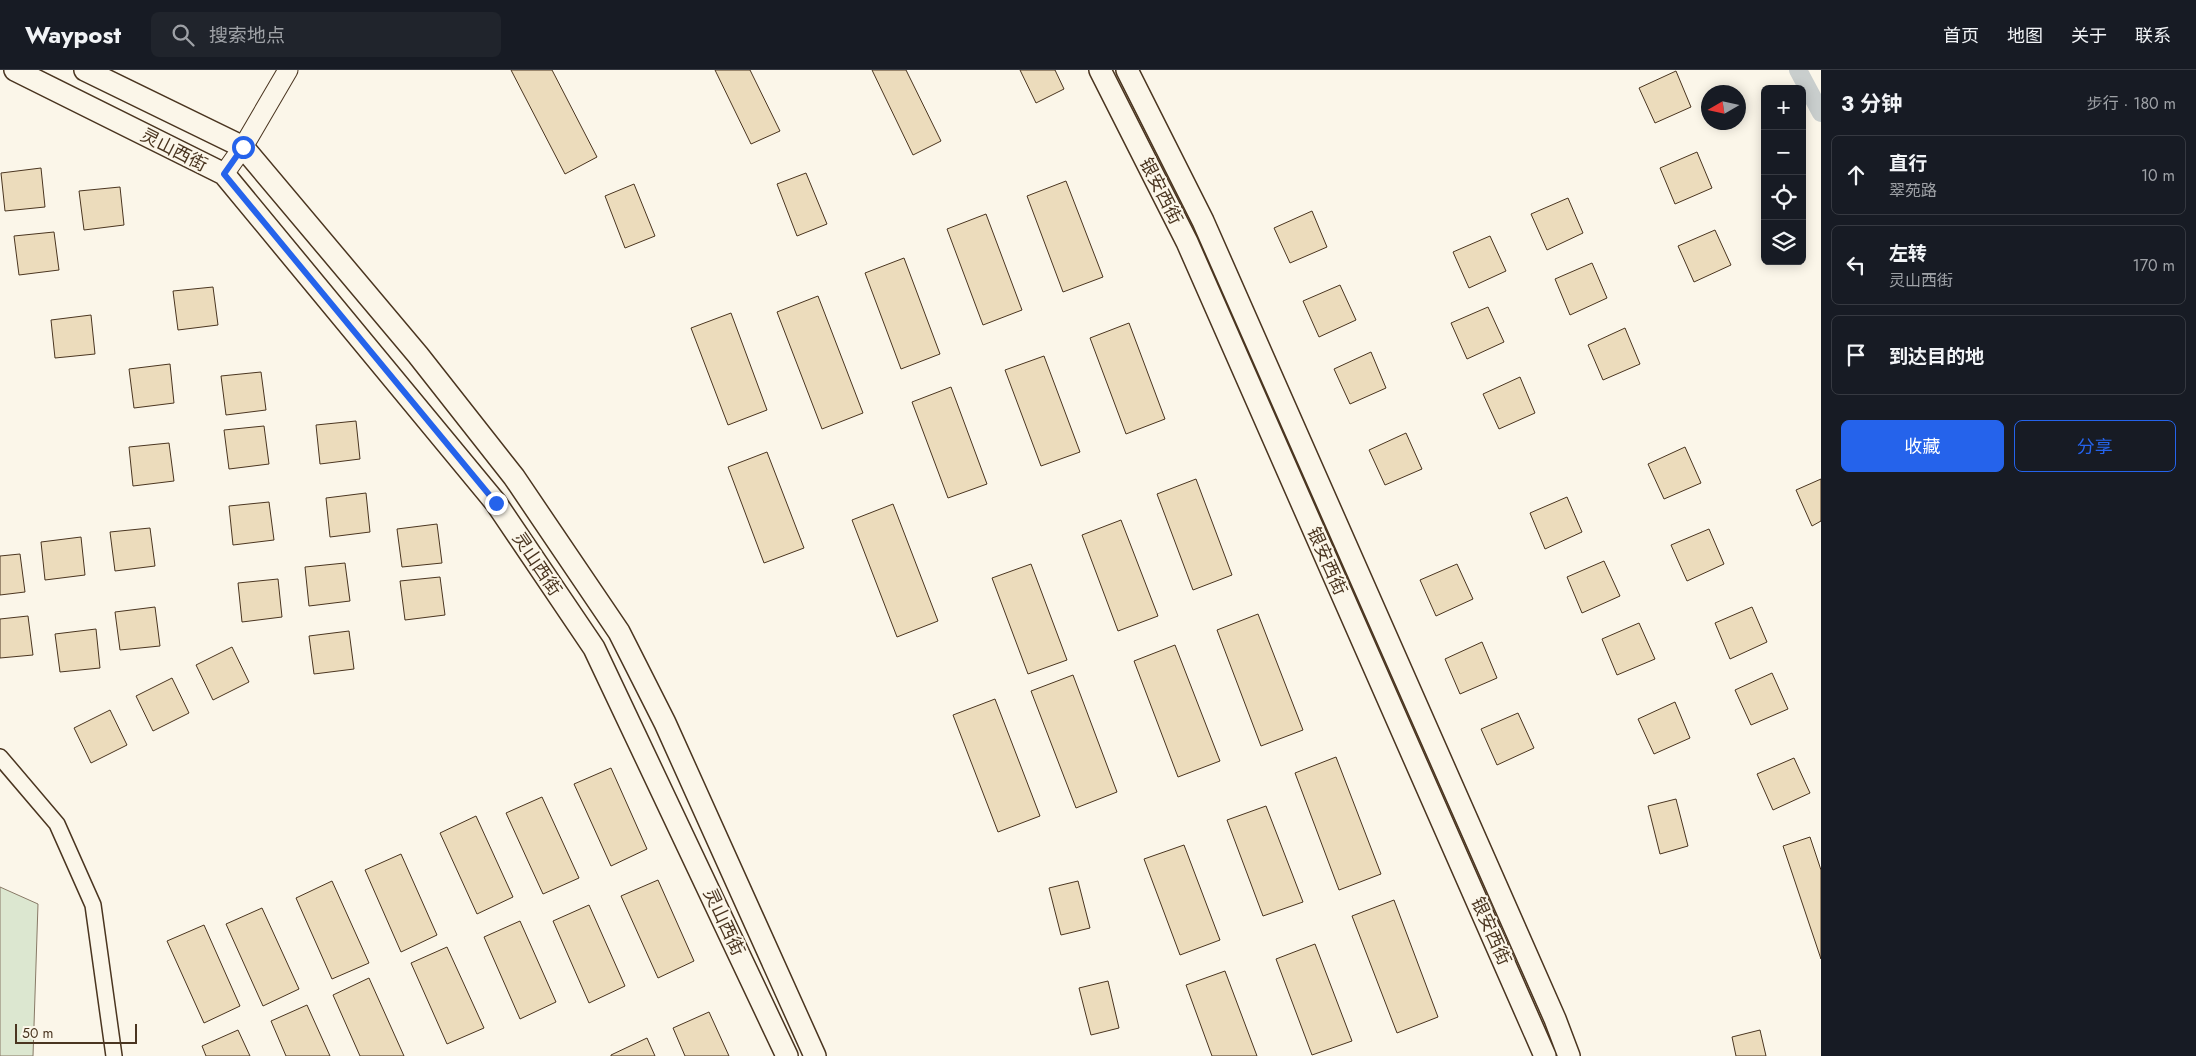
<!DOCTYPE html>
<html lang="zh">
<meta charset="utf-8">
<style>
:root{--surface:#171b24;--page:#20242c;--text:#f1f3f6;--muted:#9ea1a6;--line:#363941;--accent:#2563eb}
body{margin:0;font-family:Jost,"Noto Sans SC",sans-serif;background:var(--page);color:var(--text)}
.controls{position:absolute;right:15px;top:15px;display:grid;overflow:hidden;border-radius:8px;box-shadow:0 2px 12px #0003}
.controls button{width:45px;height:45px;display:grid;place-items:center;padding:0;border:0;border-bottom:1px solid var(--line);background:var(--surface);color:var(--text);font:25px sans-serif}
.compass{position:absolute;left:1701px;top:15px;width:45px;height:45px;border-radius:50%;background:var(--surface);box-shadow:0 2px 12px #0003;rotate:261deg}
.scale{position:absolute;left:15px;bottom:12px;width:122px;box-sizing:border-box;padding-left:5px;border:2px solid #4a3520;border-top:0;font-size:14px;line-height:18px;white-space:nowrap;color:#4a3520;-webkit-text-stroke:4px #fbf6e9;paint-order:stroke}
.stop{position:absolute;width:15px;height:15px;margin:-11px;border:4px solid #2563eb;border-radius:50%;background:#fff}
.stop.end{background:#2563eb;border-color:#fff;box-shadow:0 1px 5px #0008}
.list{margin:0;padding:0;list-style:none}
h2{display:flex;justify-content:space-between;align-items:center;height:65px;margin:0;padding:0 20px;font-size:21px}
h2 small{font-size:16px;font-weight:400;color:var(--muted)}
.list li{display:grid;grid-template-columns:32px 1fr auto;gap:15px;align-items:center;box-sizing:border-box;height:80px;margin:0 10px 10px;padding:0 10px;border:1px solid var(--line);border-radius:8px}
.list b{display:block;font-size:19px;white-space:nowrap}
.list p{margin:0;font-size:16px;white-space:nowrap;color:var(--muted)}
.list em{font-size:16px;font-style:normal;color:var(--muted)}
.actions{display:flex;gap:10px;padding:15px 20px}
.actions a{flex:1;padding:11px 0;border:1px solid var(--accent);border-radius:8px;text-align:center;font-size:18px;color:var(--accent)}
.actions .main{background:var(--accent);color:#fff}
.icon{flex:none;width:28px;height:28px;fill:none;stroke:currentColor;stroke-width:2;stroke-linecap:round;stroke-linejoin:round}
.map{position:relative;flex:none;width:1821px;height:986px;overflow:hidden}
header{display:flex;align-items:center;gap:30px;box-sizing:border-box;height:70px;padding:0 25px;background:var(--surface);border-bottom:1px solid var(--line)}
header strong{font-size:24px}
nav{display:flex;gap:28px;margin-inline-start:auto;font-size:18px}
.search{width:350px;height:45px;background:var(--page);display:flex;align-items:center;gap:12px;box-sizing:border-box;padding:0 18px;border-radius:8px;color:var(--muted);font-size:19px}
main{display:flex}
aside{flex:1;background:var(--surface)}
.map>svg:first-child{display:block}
.green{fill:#dce7d0;stroke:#887966}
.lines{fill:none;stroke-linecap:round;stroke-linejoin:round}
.canal{stroke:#c9cecd;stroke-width:18}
.building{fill:#ecdcbc;stroke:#4a3520}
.minor-casing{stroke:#4a3520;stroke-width:18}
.tertiary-casing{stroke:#4a3520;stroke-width:21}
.secondary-casing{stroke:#4a3520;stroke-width:24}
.minor{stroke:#fbf6e9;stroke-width:15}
.tertiary{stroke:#fbf6e9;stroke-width:19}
.secondary{stroke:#fbf6e9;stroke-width:21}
.route{stroke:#2563eb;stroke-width:6}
.labels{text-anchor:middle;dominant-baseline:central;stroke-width:4;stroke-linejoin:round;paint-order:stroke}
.street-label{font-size:18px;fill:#4a3520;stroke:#fbf6e9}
</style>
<header>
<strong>Waypost</strong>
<div class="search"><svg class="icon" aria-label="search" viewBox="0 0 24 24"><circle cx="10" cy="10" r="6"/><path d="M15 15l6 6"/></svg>搜索地点</div>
<nav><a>首页</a><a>地图</a><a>关于</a><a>联系</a></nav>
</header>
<main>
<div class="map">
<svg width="1821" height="986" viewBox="0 0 1821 986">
<rect width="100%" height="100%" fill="#fbf6e9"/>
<path class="green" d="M0,817L38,834L33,986H0Z"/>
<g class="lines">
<path class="canal" d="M1798,0L1821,43"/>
</g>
<g class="building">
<path d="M511,0H552L597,87L565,104Z"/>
<path d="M715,0H750L780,61L751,74Z"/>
<path d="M872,0H906L941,71L913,85Z"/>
<path d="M1020,0H1055L1064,19L1036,33Z"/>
<path d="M1676,1L1691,37L1655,53L1639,18Z"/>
<path d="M1697,82L1712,118L1675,134L1660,98Z"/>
<path d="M41,98L45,137L5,141L1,103Z"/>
<path d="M806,103L827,154L797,166L777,114Z"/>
<path d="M1066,111L1103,207L1063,222L1027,126Z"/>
<path d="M634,114L655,166L625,178L605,126Z"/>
<path d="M120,117L124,155L84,160L79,121Z"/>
<path d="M1568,128L1583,163L1547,180L1531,144Z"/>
<path d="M1312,141L1327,177L1290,193L1274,158Z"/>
<path d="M986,144L1022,240L983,255L947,159Z"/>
<path d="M1715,160L1731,195L1694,212L1678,176Z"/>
<path d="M54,162L59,200L19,205L14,166Z"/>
<path d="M1490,166L1506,201L1469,218L1453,182Z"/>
<path d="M904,188L940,284L901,299L865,203Z"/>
<path d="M1592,193L1607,228L1570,245L1555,209Z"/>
<path d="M1340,215L1356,250L1319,267L1303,231Z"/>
<path d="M213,217L218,255L178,260L173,221Z"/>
<path d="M818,226L863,343L822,359L777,242Z"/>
<path d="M1488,237L1504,272L1467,289L1451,253Z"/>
<path d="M731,243L767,340L728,355L691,258Z"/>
<path d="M91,245L95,284L55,288L51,250Z"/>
<path d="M1129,253L1165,349L1126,364L1090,268Z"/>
<path d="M1625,258L1640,294L1603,310L1588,275Z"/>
<path d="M1371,282L1386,318L1350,334L1334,299Z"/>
<path d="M1044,286L1080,382L1041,396L1005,300Z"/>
<path d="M170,294L174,333L134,338L129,299Z"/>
<path d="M261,302L266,340L226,345L221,306Z"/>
<path d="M1520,307L1535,343L1499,359L1483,324Z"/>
<path d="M951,317L987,414L948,428L912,332Z"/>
<path d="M356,351L360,389L320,394L316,355Z"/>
<path d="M264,356L269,394L229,399L224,360Z"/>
<path d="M1406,363L1422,399L1385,415L1369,380Z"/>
<path d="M169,373L174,411L133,416L129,377Z"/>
<path d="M1685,377L1701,413L1664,429L1648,394Z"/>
<path d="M767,382L804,478L764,493L728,397Z"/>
<path d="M1196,409L1232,505L1193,520L1157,424Z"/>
<path d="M1821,409V451L1812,456L1796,420Z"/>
<path d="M366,423L370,462L330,467L326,428Z"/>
<path d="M1567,427L1582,462L1545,479L1530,443Z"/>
<path d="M269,432L274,470L233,475L229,436Z"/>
<path d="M893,434L938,551L897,567L852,450Z"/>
<path d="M1121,450L1158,546L1118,561L1082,465Z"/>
<path d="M437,454L442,493L402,497L397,459Z"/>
<path d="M150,458L155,496L115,501L110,462Z"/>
<path d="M1709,459L1724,494L1687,511L1671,475Z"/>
<path d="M81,467L85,505L45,510L41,472Z"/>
<path d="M20,484L25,522L0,525V486Z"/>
<path d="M1604,491L1620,526L1582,543L1567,507Z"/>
<path d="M345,493L350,531L309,536L305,497Z"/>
<path d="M1031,494L1067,590L1028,604L992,508Z"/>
<path d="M1457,494L1473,529L1436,546L1420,510Z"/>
<path d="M440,507L445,545L405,550L400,511Z"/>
<path d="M278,509L282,547L242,552L238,513Z"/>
<path d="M155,537L160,576L120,580L115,542Z"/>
<path d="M1752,537L1767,572L1730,589L1715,553Z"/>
<path d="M1258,544L1303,660L1261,676L1217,560Z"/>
<path d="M28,546L33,585L0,588V549Z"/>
<path d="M1639,553L1655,589L1617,605L1602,569Z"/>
<path d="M96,559L100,598L60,602L55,564Z"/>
<path d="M349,561L354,599L314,604L309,566Z"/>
<path d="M1482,572L1497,608L1460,624L1445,589Z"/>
<path d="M1175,575L1220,691L1178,707L1134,591Z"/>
<path d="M232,577L249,612L213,630L196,595Z"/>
<path d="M1772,603L1788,639L1751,655L1735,620Z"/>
<path d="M1073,605L1117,722L1076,738L1031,621Z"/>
<path d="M172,608L189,643L153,661L136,626Z"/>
<path d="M995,629L1040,746L998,762L953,645Z"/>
<path d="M1675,632L1690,668L1654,684L1638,649Z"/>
<path d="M110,640L127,675L91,693L74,658Z"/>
<path d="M1518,643L1534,678L1497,695L1481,659Z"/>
<path d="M1336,687L1381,804L1339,820L1295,703Z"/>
<path d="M1794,688L1810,723L1773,740L1757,704Z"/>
<path d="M611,698L647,779L611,796L574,714Z"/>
<path d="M542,727L579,808L543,824L506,743Z"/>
<path d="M1676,729L1688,776L1660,784L1648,736Z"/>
<path d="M1266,736L1303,832L1263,846L1227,750Z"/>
<path d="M476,746L513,827L477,844L440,763Z"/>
<path d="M1810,767L1821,800V889L1783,776Z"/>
<path d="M1184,775L1220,870L1180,885L1144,789Z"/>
<path d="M401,784L437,865L401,882L365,800Z"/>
<path d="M658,810L694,891L658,908L621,826Z"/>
<path d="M332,811L369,893L332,909L296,828Z"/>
<path d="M1078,811L1090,858L1061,865L1049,818Z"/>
<path d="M1394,830L1438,947L1397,963L1352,846Z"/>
<path d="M589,835L625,916L589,933L553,851Z"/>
<path d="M262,838L299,919L263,936L226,854Z"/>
<path d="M520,851L556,932L520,949L484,867Z"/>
<path d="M204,855L240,936L204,953L167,871Z"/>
<path d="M1315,874L1352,971L1312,985L1276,889Z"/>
<path d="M447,877L484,958L447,974L411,893Z"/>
<path d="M1225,901L1257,986H1212L1186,915Z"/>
<path d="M369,908L404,986H360L333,925Z"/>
<path d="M1108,911L1119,958L1091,965L1079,918Z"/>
<path d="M307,935L330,986H286L271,951Z"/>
<path d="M709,942L729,986H685L673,958Z"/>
<path d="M238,960L250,986H206L202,976Z"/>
<path d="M1760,960L1766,986H1736L1732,967Z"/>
<path d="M647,968L655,986H611V985Z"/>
</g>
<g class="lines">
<g class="minor-casing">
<path id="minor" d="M0,687L57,754L93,835L114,986"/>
</g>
<g class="tertiary-casing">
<path id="tertiary" d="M224,104L243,77L288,0"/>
</g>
<g class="secondary-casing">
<g id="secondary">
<path d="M15,0L224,104L496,433L594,578L787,986"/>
<path d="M85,0L243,77L418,285L514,407L619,562L665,653L815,986"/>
<path d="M1100,0L1187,172L1545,986"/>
<path d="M1127,0L1203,151L1555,949L1569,986"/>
</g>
</g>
<use href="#minor" class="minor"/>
<use href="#tertiary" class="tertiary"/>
<use href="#secondary" class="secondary"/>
</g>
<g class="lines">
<path class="route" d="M243,77L224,104L496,433"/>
</g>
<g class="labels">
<g class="street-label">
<text transform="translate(174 80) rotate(27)">灵山西街</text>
<text transform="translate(1161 121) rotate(63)">银安西街</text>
<text transform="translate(1327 491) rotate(66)">银安西街</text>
<text transform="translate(537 494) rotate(56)">灵山西街</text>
<text transform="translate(724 852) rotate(65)">灵山西街</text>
<text transform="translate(1491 861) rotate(66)">银安西街</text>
</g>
</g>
</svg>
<div class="controls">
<button>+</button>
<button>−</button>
<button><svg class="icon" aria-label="locate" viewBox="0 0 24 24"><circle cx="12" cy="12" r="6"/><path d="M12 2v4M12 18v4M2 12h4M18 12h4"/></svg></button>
<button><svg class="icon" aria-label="layers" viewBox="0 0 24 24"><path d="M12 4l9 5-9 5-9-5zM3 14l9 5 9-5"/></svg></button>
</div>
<svg class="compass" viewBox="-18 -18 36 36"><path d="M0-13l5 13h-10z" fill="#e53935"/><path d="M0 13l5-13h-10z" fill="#9ea1a6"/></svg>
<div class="scale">50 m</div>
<div class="stop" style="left:243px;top:77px"></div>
<div class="stop end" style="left:496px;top:433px"></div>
</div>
<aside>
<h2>3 分钟<small>步行 · 180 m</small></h2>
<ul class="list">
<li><svg class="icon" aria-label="ahead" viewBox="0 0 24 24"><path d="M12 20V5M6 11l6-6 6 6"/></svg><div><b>直行</b><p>翠苑路</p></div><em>10 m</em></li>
<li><svg class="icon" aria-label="left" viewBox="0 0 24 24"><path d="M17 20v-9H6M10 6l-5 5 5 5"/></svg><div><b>左转</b><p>灵山西街</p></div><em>170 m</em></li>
<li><svg class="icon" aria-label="arrive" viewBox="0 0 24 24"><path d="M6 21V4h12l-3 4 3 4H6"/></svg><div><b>到达目的地</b></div></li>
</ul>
<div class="actions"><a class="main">收藏</a><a>分享</a></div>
</aside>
</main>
